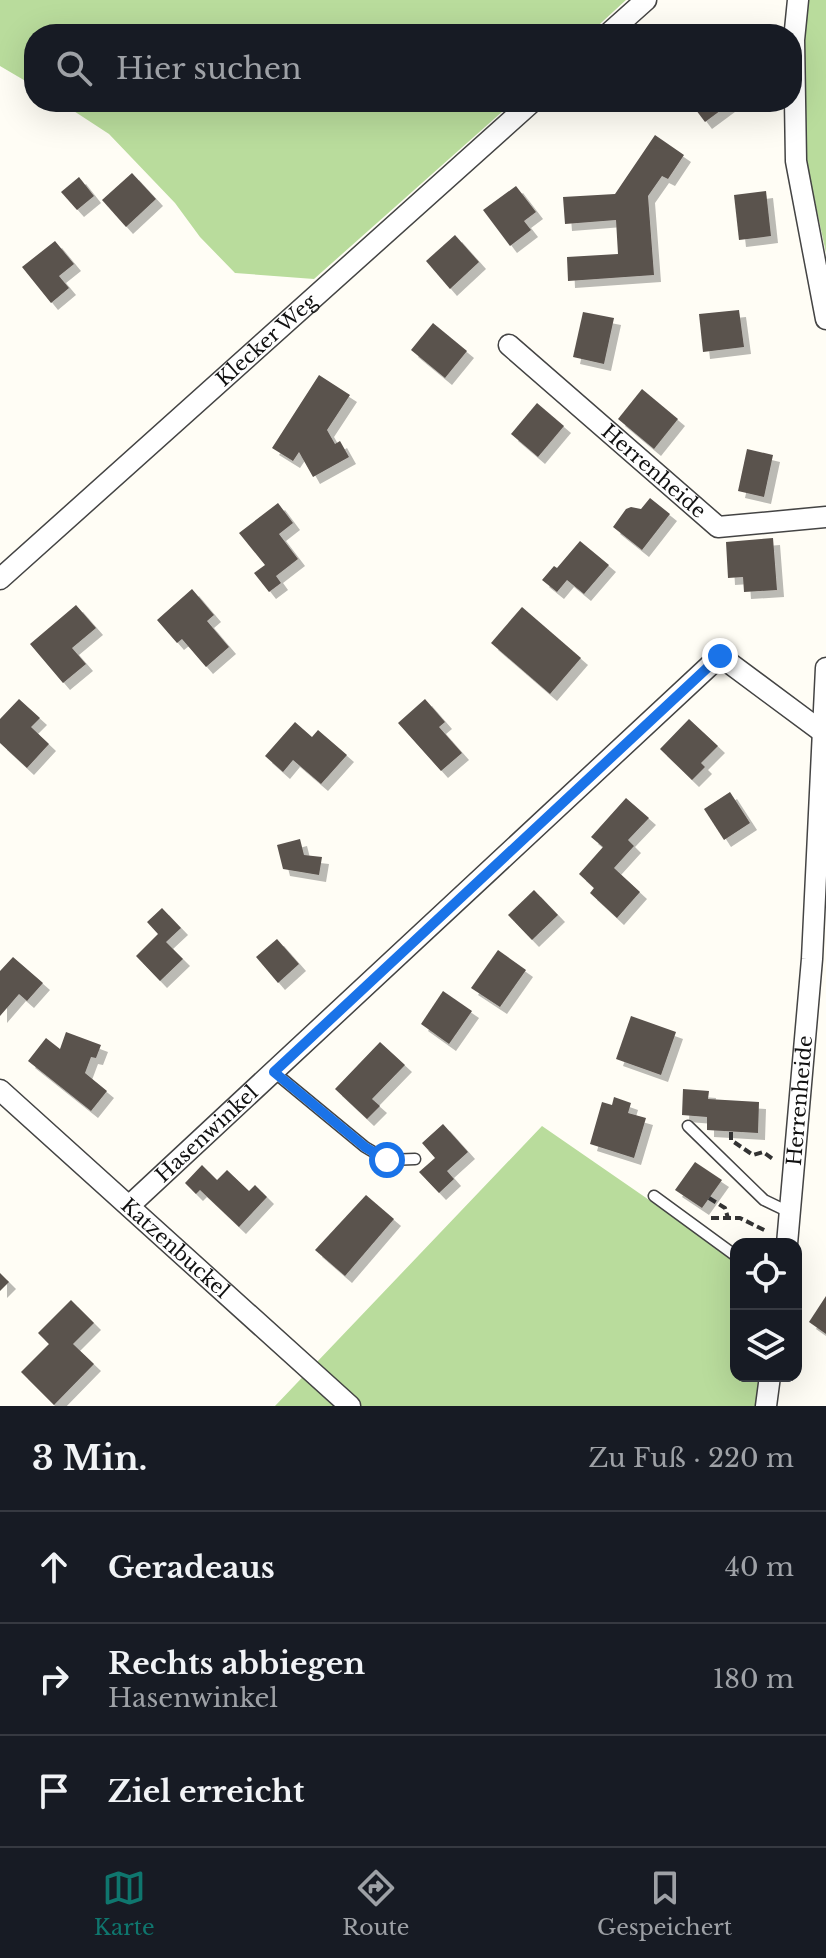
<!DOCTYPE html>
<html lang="de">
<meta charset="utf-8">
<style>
:root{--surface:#171b24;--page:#242831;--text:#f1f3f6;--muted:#9ea1a6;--line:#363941;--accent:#0f766e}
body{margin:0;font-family:"Libre Baskerville",serif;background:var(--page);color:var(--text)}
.controls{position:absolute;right:24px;bottom:24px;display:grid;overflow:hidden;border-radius:16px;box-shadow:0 8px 32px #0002}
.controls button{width:72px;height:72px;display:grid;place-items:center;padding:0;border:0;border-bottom:2px solid var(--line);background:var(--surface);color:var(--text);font:40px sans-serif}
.stop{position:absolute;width:24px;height:24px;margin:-18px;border:6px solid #1a73e8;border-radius:50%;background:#fff}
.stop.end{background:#1a73e8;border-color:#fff;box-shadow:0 2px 8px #0008}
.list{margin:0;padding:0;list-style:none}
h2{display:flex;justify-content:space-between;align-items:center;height:104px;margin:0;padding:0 32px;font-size:34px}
h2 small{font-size:26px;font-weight:400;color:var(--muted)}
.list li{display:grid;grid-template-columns:52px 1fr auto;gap:24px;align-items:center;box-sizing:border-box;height:112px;padding:0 32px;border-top:2px solid var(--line)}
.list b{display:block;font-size:30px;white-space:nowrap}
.list p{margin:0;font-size:26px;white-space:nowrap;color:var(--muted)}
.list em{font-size:26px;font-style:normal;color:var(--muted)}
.icon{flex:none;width:44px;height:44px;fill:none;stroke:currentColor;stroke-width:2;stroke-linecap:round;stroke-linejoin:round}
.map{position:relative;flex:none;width:826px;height:1406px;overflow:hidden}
.search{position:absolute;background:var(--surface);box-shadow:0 8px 32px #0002;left:24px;right:24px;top:24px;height:88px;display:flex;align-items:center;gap:20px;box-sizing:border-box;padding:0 28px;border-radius:32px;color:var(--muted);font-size:30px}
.sheet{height:440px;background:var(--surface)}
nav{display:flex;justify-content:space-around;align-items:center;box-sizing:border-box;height:112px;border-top:2px solid var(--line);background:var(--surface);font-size:22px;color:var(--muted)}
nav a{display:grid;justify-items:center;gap:4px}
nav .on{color:var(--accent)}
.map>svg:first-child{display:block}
.forest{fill:#b9dc9c}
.building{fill:#5a524d;filter:url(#shadow)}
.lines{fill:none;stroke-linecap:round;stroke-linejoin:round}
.lane-casing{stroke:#444;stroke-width:13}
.street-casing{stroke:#444;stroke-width:23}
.path{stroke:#333;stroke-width:4;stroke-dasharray:8 4;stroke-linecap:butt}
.lane{stroke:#fff;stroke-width:10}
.street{stroke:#fff;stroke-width:20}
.route{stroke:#1a73e8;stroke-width:10}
.labels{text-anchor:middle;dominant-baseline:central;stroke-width:8;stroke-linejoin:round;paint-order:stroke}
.street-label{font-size:20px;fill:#111;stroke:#fff}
</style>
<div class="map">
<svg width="826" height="1406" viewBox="0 0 826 1406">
<defs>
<filter id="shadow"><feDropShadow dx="7" dy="7" stdDeviation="0" flood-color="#0004"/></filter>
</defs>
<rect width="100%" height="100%" fill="#fffdf5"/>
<g class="forest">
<path d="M0,0H626L589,34H34V86L0,66Z"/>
<path d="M807,0H826V253L805,155L804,56Z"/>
<path d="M60,102H513L314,279L235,273L200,237L175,203L109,134Z"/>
<path d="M542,1126L736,1260V1376H770L766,1406H275Z"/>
</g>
<g class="building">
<path d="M690,102H732L705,122Z"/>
<path d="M655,135L684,155L668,179L662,176L648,196L654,275L568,281L567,257L618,254L616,220L565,224L563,197L615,194Z"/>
<path d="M132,173L156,199L126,227L102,200Z"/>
<path d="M79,177L94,196L77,210L61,192Z"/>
<path d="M516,186L536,212L524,221L531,230L510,246L483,210Z"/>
<path d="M766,191L771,236L739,240L734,195Z"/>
<path d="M455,235L479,262L450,289L426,261Z"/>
<path d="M55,241L74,264L59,276L69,288L51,303L22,267Z"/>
<path d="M739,310L744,347L703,352L699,314Z"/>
<path d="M583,312L614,318L604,364L573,357Z"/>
<path d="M433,323L467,351L445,378L411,350Z"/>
<path d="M319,375L350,395L327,430L335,444L340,441L349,457L313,477L299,452L293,461L272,448Z"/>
<path d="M642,389L678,419L654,449L618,419Z"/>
<path d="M537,403L564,426L538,457L511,434Z"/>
<path d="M747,449L773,455L764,497L738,491Z"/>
<path d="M650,498L670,514L642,550L613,527L626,509L631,507L641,509Z"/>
<path d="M278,503L293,523L279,534L298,559L276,576L281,583L269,592L254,573L265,565L239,533Z"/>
<path d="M773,538L777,590L744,592L743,577L728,578L726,542Z"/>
<path d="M580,541L609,565L584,594L567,580L557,592L542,580L554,566L557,568Z"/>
<path d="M192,589L214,615L207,621L229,647L206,667L182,639L177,643L157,620Z"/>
<path d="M76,605L96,628L72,648L86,664L63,683L30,644Z"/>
<path d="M522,607L581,658L550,694L491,643Z"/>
<path d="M19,699L40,718L31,727L49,744L27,768L0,743V719Z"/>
<path d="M425,699L445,722L439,727L462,753L441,771L398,723Z"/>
<path d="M689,719L718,746L701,763L705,767L692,780L660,749Z"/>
<path d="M295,722L312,737L318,730L347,755L321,784L293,760L283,772L265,756Z"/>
<path d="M730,792L750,823L724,840L704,809Z"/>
<path d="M626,798L649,818L628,840L634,846L614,868L640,892L617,918L590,893L594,888L579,874L603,847L591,837Z"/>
<path d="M300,839L304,855L322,857L319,875L283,869L277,845Z"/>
<path d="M534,890L558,915L532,940L508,915Z"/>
<path d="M162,908L181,928L166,942L183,959L160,981L136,956L158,934L147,922Z"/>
<path d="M277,939L299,964L278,983L256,957Z"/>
<path d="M498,950L526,970L500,1007L471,988Z"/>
<path d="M13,957L43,983L27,1001L19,994L0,1016V971Z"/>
<path d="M443,991L472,1011L449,1044L421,1024Z"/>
<path d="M631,1016L676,1032L661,1075L616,1059Z"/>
<path d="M66,1032L101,1045L96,1058L91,1057L85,1073L107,1091L91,1111L28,1061L46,1038L60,1049Z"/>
<path d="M380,1042L405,1065L372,1099L380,1106L367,1119L335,1089Z"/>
<path d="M683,1089L709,1091L708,1099L759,1102L758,1133L707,1130V1117L682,1115Z"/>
<path d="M614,1097L631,1103L628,1113L646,1118L634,1158L590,1144L602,1102L612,1105Z"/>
<path d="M443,1124L468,1152L447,1171L454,1179L439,1193L419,1172L435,1158L422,1143Z"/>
<path d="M695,1162L722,1180L702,1208L675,1190Z"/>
<path d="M202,1165L217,1180L227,1170L249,1191L255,1185L267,1197L239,1227L200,1190L196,1194L185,1183Z"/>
<path d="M366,1195L394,1219L345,1276L315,1250Z"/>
<path d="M0,1273L9,1282L0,1291Z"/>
<path d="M826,1296V1334L809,1322Z"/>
<path d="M71,1300L94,1323L73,1344L94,1364L54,1405L21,1372L49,1344L38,1333Z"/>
</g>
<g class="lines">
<g class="lane-casing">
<g id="lane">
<path d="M274,1072L365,1147L387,1160L415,1159"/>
<path d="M688,1126L764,1200L791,1213"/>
<path d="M654,1196L736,1256"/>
</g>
</g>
<g class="street-casing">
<g id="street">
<path d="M798,0L794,40L796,161L826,319"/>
<path d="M608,34L646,0"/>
<path id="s1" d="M509,345L718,527L826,517"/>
<path id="s2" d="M0,579L532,102"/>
<path id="s3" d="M0,1090L350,1406"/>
<path id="s4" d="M129,1206L720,656L821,731"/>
<path id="s5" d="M787,1244L812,959L826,668"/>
<path d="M766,1406L770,1376"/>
</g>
</g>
<g class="path">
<path d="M731,1132V1140L753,1155L763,1152L773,1159"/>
<path d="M709,1198L725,1208L728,1218"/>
<path d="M711,1218H740L766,1231"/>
</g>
<use href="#lane" class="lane"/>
<use href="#street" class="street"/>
</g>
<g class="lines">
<path class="route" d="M387,1160L365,1147L274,1072L720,656"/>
</g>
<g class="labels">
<g class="street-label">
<text stroke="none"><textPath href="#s2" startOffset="358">Klecker Weg</textPath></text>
<text stroke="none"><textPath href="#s1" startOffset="192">Herrenheide</textPath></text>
<text stroke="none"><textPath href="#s5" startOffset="144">Herrenheide</textPath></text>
<text stroke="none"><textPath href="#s4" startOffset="106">Hasenwinkel</textPath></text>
<text stroke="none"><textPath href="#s3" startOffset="236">Katzenbuckel</textPath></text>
</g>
</g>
</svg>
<div class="controls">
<button><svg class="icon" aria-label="locate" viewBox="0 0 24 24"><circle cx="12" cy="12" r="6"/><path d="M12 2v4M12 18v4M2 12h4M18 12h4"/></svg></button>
<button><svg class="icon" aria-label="layers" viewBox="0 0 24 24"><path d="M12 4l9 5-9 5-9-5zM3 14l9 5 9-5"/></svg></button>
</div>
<div class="stop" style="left:387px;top:1160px"></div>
<div class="stop end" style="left:720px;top:656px"></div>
<div class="search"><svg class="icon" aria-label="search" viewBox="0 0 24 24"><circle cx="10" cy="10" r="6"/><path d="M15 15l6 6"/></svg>Hier suchen</div>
</div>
<section class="sheet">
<h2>3 Min.<small>Zu Fuß · 220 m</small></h2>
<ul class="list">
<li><svg class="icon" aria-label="ahead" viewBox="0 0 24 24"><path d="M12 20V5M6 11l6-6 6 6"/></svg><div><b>Geradeaus</b></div><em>40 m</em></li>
<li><svg class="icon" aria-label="right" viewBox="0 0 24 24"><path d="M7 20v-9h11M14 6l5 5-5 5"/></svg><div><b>Rechts abbiegen</b><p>Hasenwinkel</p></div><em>180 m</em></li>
<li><svg class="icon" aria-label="arrive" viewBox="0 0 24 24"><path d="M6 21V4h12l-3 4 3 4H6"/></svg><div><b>Ziel erreicht</b></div></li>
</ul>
</section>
<nav>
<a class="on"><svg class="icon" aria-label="map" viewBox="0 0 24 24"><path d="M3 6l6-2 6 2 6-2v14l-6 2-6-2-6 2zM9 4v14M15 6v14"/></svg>Karte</a>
<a><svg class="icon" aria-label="directions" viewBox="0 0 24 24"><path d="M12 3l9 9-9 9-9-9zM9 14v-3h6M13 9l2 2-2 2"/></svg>Route</a>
<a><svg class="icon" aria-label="saved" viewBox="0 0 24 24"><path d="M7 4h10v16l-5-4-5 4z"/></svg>Gespeichert</a>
</nav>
